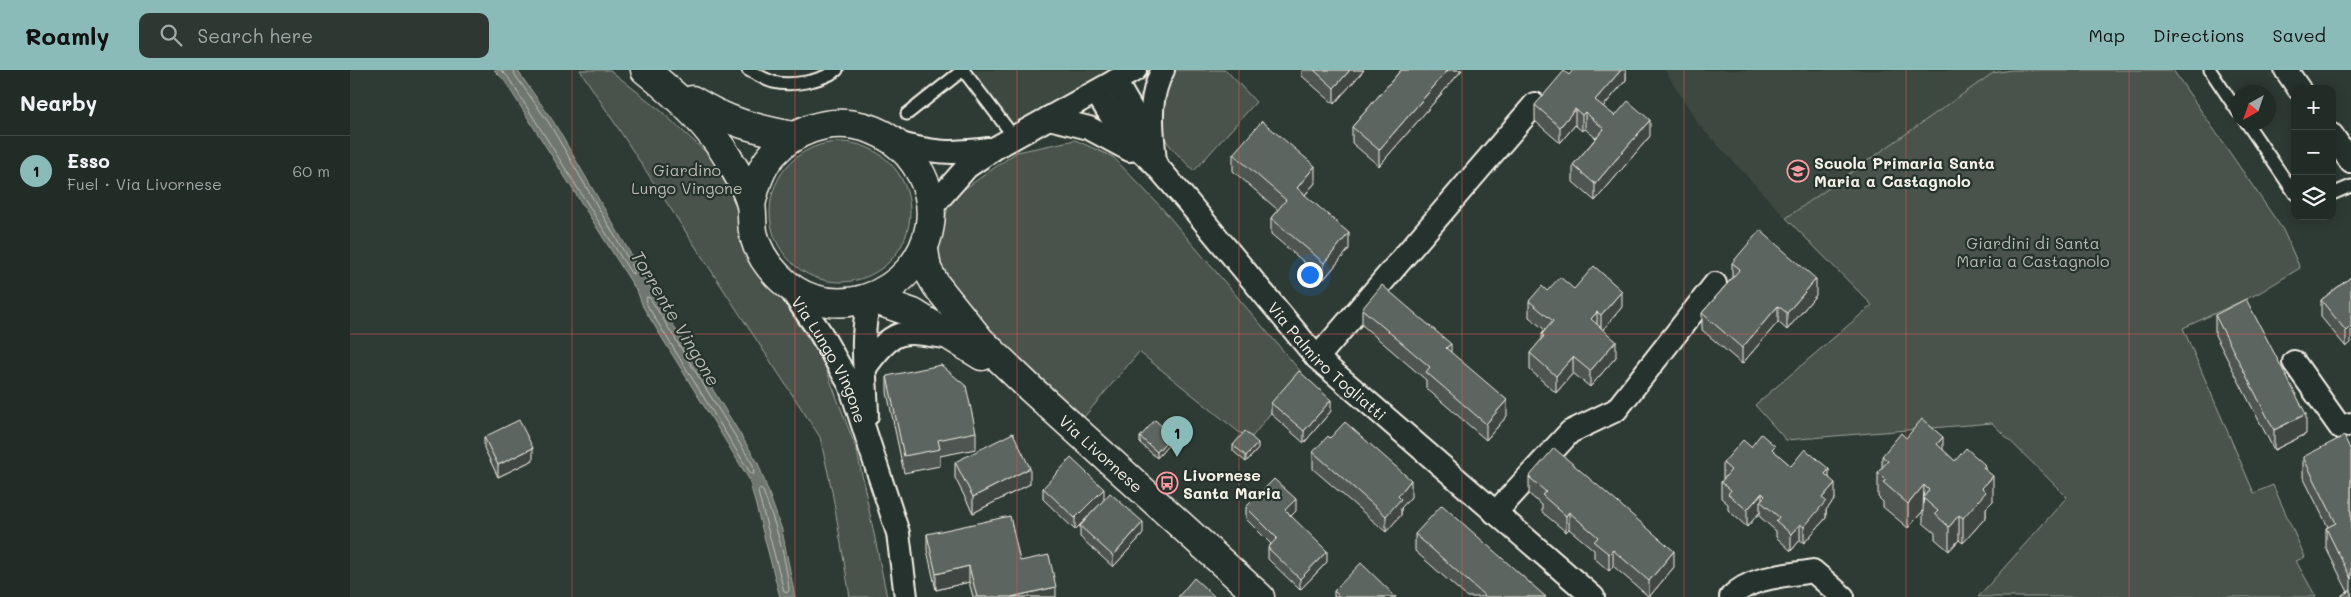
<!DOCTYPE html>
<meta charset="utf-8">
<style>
:root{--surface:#222c27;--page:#2e3833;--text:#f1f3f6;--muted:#a2a7a7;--line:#3f4844;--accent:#8bbbb9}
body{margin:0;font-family:Mali,sans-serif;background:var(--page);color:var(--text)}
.controls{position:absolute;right:15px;top:15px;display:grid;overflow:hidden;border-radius:10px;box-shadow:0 2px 12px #0003}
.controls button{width:45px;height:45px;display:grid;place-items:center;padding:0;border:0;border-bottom:1px solid var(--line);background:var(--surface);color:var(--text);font:25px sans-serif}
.compass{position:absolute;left:1881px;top:15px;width:45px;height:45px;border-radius:50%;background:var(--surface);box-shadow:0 2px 12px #0003;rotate:220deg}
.you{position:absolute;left:959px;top:204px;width:18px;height:18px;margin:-12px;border:4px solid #fff;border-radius:50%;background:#1a73e8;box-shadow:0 0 0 8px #1a73e833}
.badge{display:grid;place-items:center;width:32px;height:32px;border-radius:50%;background:var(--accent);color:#111;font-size:16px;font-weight:700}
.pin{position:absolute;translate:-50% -41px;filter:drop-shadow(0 1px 2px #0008)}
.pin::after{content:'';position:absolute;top:26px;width:18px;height:15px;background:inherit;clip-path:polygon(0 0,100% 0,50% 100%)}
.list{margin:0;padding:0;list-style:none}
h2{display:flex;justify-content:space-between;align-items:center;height:65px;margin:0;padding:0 20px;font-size:21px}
h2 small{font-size:16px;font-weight:400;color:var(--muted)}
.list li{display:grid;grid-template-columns:32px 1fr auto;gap:15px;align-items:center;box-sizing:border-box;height:70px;padding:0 20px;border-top:1px solid var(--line)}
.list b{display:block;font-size:19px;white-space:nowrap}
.list p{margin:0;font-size:16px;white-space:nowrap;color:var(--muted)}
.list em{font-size:16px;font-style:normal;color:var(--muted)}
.icon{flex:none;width:28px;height:28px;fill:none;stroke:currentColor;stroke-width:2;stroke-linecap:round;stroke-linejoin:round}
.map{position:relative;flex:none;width:2001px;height:527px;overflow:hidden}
header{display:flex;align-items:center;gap:30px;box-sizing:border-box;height:70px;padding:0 25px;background:var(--accent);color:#111}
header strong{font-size:24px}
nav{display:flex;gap:28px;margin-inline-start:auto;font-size:18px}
.search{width:350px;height:45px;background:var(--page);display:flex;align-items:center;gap:12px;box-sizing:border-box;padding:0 18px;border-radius:10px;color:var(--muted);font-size:19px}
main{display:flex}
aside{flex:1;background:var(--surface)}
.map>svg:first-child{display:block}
.built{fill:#3c4841}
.green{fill:#48524c;stroke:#9ea29a}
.water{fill:#6f7770;stroke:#a4a8a0}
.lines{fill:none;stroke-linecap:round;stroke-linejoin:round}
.shore{stroke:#bfc0b8;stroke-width:1}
.service-casing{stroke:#f4f1e8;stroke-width:15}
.minor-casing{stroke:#f4f1e8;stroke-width:26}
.primary-casing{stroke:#f4f1e8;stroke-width:31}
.service{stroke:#26332d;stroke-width:11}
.minor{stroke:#26332d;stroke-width:22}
.primary{stroke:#26332d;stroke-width:28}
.wall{fill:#4f5751;stroke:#f4f1e8}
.shaded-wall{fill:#404742;stroke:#f4f1e8}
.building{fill:#5c655e;stroke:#f4f1e8}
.grid{fill:none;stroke:#de5a58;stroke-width:1;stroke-opacity:0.55}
.labels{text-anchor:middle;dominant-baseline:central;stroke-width:4.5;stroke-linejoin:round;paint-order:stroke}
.poi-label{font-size:16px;font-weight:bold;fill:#f4f1e8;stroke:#26332d;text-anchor:start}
.park-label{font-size:16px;fill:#b8b9b1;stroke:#26332d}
.street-label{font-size:16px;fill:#f4f1e8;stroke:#26332d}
.water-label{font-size:18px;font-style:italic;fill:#b8bab2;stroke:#26332d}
</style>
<header>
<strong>Roamly</strong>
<div class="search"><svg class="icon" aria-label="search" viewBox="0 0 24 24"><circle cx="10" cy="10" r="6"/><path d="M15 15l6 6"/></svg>Search here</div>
<nav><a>Map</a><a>Directions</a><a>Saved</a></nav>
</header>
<main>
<aside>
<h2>Nearby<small></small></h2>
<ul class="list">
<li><span class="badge">1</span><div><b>Esso</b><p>Fuel · Via Livornese</p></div><em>60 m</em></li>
</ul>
</aside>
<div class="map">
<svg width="2001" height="527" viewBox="0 0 2001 527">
<rect width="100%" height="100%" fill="#2e3b34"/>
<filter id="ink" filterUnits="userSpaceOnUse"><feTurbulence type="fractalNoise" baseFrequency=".02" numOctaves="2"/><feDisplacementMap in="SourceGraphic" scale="10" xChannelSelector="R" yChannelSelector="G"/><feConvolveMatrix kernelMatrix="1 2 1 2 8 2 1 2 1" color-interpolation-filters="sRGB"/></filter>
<g filter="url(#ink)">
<g class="built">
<path d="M613,0H785L664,67Z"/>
<path d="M1315,0H1662L1643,3L1436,148L1349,55Z"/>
</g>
<g class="green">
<path d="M230,0H260L311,41L360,86L382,125L401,189L431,228L473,291L507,381L537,527H500L482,421L470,367Z"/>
<path d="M824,0H876L906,32L844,101C836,92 816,75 813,64C805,42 813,19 824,0Z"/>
<path d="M1662,0H1823L1933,160L1950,198L1909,223L1833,258L1904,423L1923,415L1955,487L1946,491L1966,527H1628L1717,427L1642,353L1436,370L1405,335L1522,235L1436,148L1643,3Z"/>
<path d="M725,70L763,87L810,136L952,303L902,367L890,363L789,282L734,347L619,241L587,187L598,137L610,122L667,82Z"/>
<circle cx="490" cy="142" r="70"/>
</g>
<path class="water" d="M144,0H167L203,51L307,229L408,393L432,460L445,527H430L399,409L293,237L288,223L154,10Z"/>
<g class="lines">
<g class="shore">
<path d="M151,0L158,7L281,203L284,204V199L199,53L165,5L164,0"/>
<path d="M297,227L300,228L403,395L404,404H401L396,396L297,235Z"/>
<path d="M410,419L413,421C425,453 436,486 439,520L437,523L434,521L408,422Z"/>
</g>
<g class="service-casing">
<g id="service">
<path d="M398,0C406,4 414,9 423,12C441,17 471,11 487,0"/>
<path d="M613,0L664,67"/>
<path d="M1860,0L1888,42"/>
<path d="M557,44L613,0"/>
<path d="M1896,52L1945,124"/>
<path d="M1982,124L2001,116"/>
</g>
</g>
<g class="minor-casing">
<g id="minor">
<path d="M1936,0L1949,19"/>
<path d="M765,11L790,54L798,75"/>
<path id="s1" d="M746,22L773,65L805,94L837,131L967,288L1243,527"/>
<path d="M699,48L739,58L780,80"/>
<path d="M1982,65L2001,92"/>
<path d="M547,73C583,83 602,84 639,79"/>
<path d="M805,94C803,60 796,32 813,0"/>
<path d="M581,138L617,97L645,78L785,0"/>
<path id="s2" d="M438,216L470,262L500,315L548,463L556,527"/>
<path d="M967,288L1185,34"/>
<path d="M1944,292L1990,357L2001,354"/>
<path d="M515,298C545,255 553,261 601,268"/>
<path d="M517,345C516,306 509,265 520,228"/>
<path d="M1145,443L1220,362L1266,340L1365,214"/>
<path d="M1381,527C1401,506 1436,506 1463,501L1493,527"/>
</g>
</g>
<g class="primary-casing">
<g id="primary">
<path d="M295,0C325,24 358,54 378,88C387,102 397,119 401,135C403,145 401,156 404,166C411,193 437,221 464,229C537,250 607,174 571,104C542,47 467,36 423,84C410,98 405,117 401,135"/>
<path d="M342,30C378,52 402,58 443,66"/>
<path id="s3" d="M574,180L577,199L586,215L630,270L681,319L910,527"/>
<path d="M520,228L563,243L632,286"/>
</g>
</g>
<use href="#service" class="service"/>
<use href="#minor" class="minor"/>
<use href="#primary" class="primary"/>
</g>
<g class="wall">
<path d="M952,0H1014L984,34L952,6Z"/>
<path d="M1051,0H1112L1029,96L1002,73V57Z"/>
<path d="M1276,0V10L1253,37L1265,46L1300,66L1245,131L1223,112V95L1246,68L1235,59L1232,61L1225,55L1210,73L1185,51V35L1219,5Z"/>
<path d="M883,84L965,113L955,125L999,179L974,209L921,164V148L928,140L883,101Z"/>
<path d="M1382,193L1466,225L1437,260L1428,252L1392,294L1352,260V243L1382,208Z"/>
<path d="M2001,207L1996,277L1971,247V230Z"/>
<path d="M1224,219L1272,237L1253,259L1266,287L1240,317L1223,303L1206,323L1180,300V283L1192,269V264L1195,260L1179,247V231L1197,221Z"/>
<path d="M1012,239L1157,346L1136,370L1076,318V310L1012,255Z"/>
<path d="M1865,245L1956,364L1924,380L1865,265Z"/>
<path d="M537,306L626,362V379L590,386V396L554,403L537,322Z"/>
<path d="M921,333L981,341L954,373L921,344Z"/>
<path d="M134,367L183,390L148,407L134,378Z"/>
<path d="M790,367L822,371L807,388L790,373Z"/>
<path d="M1556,368L1593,380L1605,391L1635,400L1643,431L1636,438V447L1613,473L1609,470L1599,481L1585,469V463L1573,453V441L1558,458L1533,437V432L1528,427V402L1532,398V386Z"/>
<path d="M883,375L908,379L896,392L883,381Z"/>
<path d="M1401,377L1425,382L1441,396L1479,407L1485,429L1476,440V448L1454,473L1450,470L1441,481L1426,467V461L1410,447V442L1397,457L1378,440V434L1371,428V412L1373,410V393Z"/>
<path d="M2001,381V527H1992V525L1998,522L1976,478V458L1978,457L1953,407V387Z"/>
<path d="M963,382L1061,427L1051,438V445L1036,462L963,399Z"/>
<path d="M605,392L680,414L623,443L605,408Z"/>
<path d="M1179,407L1324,497L1299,527L1263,496L1259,501L1244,488V480L1219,459L1216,462L1192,442V435L1179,424Z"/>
<path d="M693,418L754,430L793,464L763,497L730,467V456L746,439L725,460L693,429Z"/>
<path d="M896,437L946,441L941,446L977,492L950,520L918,489V478L921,474L896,449Z"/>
<path d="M577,464L670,491L706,527H623L619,512L586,520L577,480Z"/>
<path d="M1065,464L1196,527H1117L1065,481Z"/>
<path d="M984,521L1046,527H984Z"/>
</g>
<g class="shaded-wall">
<path d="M1000,0H1014L984,34V18Z"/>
<path d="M1098,0H1112L1029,96V80Z"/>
<path d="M1271,0H1276V10L1245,46V30Z"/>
<path d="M1225,39V55L1210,73V57Z"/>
<path d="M1235,42V59L1232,61V45Z"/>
<path d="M1300,50V66L1245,131V114Z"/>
<path d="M965,96V113L947,134V118Z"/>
<path d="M999,163V179L974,209V193Z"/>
<path d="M1466,209V225L1437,260V243Z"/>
<path d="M1272,221V237L1251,262V245Z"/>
<path d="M1428,236V252L1392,294V278Z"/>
<path d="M1247,242V258L1241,249Z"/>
<path d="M2001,256V273L1996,277V261Z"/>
<path d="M1266,271V287L1240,317V301Z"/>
<path d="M1101,274V290L1096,278Z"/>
<path d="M1223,287V303L1206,323V306Z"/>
<path d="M981,330V341L954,373V361Z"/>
<path d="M1157,330V346L1136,370V354Z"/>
<path d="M1956,344V364L1924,380V360Z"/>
<path d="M822,365V371L807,388V382Z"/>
<path d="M1593,367V391L1587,374Z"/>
<path d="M908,373V379L896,392V386Z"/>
<path d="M183,378V390L148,407V395Z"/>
<path d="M1635,395V415L1643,406V431L1636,438V447L1613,473V448L1633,398Z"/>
<path d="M680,398V414L623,443V427Z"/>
<path d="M1479,399V415L1475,404Z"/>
<path d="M1061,410V427L1051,438V445L1036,462V446L1048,426Z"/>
<path d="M1485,413V429L1476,440V448L1454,473V457L1472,428Z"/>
<path d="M1574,415L1573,441L1558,458V434Z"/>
<path d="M754,419V430L725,460V448Z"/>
<path d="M1412,423V433L1410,431V442L1397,457V440Z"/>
<path d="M946,429V441L935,452V440Z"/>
<path d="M1219,442V459L1216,462V446Z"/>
<path d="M1609,445V470L1599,481V457Z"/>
<path d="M793,452V464L763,497V486Z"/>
<path d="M1450,454V470L1441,481V464Z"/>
<path d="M1263,480V496L1259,501V484Z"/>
<path d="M977,481V492L950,520V509Z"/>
<path d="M1324,481V497L1299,527V511Z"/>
<path d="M619,496V512L586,520V504Z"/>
<path d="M706,517V527H661Z"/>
</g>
<g class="building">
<path d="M964,0H1000L984,18Z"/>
<path d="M1051,0H1098L1029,80L1002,57Z"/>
<path d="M1223,0H1271L1245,30L1265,46L1278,31L1300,50L1245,114L1223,95L1254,59L1235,42L1232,45L1225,39L1210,57L1185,35L1214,1L1219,5Z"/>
<path d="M912,51L965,96L947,118L999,163L974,193L921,148L936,130L883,84Z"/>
<path d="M1410,160L1466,209L1437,243L1428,236L1392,278L1352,243L1390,199L1382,193Z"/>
<path d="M1244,196L1272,221L1251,245L1247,242L1241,249L1266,271L1240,301L1223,287L1206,306L1180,283L1194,266L1192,264L1203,251L1179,231L1192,216L1197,221L1210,207L1224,219Z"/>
<path d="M2001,207V256L1996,261L1971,230Z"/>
<path d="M1032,215L1101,274L1096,278L1157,330L1136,354L1076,302L1080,297L1012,239Z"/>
<path d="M1896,229L1956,344L1924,360L1865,245Z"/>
<path d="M591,295L616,316L626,362L588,370L590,379L554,386L537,306Z"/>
<path d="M949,301L981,330L954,361L921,333Z"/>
<path d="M1572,349L1593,367L1587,374L1605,391L1616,378L1635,395L1633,398L1643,406L1632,418L1636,422L1613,448L1609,445L1599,457L1585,444L1588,441L1573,428L1579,420L1574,415L1558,434L1533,412L1536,410L1528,402L1538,391L1532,386L1551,363L1556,368Z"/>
<path d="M169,350L183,378L148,395L134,367Z"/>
<path d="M805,350L822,365L807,382L790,367Z"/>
<path d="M995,352L1061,410L1048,426L1051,429L1036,446L963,382L978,366L980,368Z"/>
<path d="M895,361L908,373L896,386L883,375Z"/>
<path d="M663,363L680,398L623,427L605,392Z"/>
<path d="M1411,364L1425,376L1422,379L1441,396L1455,379L1479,399L1475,404L1485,413L1472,428L1476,431L1454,457L1450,454L1441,464L1426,451L1429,447L1410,431L1415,426L1412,423L1397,440L1378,424L1381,420L1371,412L1381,400L1373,393L1393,370L1401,377Z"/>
<path d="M1994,366L2001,381V509L1976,458L1986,453L1953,387Z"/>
<path d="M1204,378L1324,481L1299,511L1263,480L1259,484L1244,472L1248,467L1219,442L1216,446L1192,425L1196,422L1179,407Z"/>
<path d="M721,388L754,419L725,448L693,418Z"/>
<path d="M924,409L946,429L935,440L977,481L950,509L918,478L927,468L896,437Z"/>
<path d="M760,423L793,452L763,486L730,456Z"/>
<path d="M1092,435L1196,527H1136L1065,464Z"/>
<path d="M660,446L670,491L699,485L706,517L661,527H627L619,496L586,504L577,464Z"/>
<path d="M1011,493L1046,527H990L984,521Z"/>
<path d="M844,508L865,527H828Z"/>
<path d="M2001,520V527H1993L1992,525Z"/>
</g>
</g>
<path class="grid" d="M222,0V527M445,0V527M667,0V527M889,0V527M1112,0V527M1334,0V527M1556,0V527M1779,0V527M0,264H2001"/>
<defs>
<g id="school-ring" transform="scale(1.125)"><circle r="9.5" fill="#26332d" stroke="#ff9aa2" stroke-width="1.5"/><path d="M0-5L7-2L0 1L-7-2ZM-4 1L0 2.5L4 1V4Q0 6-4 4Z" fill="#ff9aa2"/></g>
<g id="bus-ring" transform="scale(1.125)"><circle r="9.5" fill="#26332d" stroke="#ff9aa2" stroke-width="1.5"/><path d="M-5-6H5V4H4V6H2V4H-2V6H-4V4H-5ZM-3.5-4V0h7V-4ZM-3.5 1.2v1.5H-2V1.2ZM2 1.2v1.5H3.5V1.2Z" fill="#ff9aa2"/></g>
</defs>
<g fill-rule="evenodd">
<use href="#school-ring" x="1448" y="101"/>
<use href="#bus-ring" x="817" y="413"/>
</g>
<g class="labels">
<g class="poi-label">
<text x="1464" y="92">Scuola Primaria Santa<tspan x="1464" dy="18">Maria a Castagnolo</tspan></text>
<text x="833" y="404">Livornese<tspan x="833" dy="18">Santa Maria</tspan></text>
</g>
<g class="park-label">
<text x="337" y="99">Giardino<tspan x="337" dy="18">Lungo Vingone</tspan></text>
<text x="1683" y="172">Giardini di Santa<tspan x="1683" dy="18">Maria a Castagnolo</tspan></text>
</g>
<g class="street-label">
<text stroke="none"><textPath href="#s1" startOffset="356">Via Palmiro Togliatti</textPath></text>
<text stroke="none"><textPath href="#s2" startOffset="85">Via Lungo Vingone</textPath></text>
<text stroke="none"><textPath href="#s3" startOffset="274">Via Livornese</textPath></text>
</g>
<g class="water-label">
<text transform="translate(326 248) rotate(59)">Torrente Vingone</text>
</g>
</g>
</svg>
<div class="controls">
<button>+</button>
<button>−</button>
<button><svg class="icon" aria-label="layers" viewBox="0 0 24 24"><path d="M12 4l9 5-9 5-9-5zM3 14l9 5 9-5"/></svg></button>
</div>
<svg class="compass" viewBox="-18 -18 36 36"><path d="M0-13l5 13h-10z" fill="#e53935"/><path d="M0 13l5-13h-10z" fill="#a2a7a7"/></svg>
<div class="you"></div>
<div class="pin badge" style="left:827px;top:387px">1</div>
</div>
</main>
